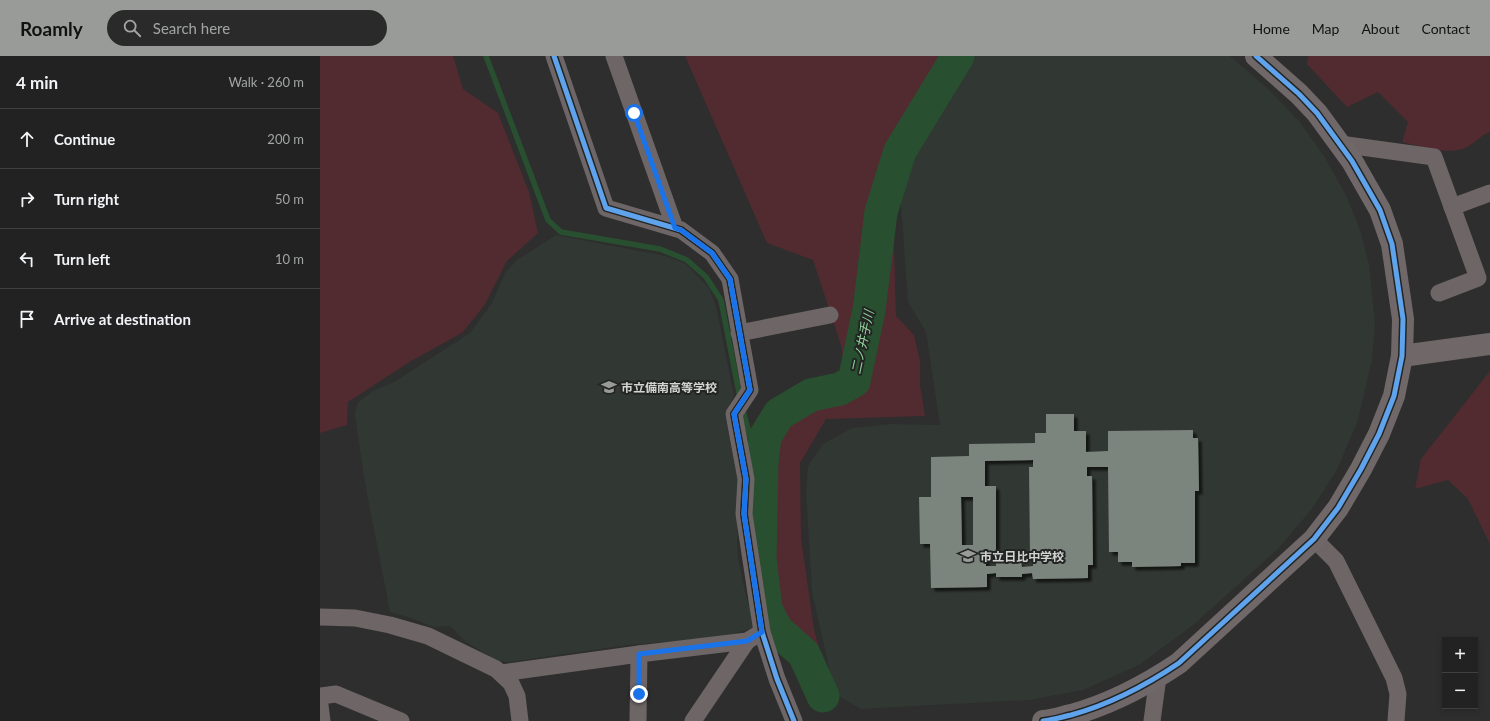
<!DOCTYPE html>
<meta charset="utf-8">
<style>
:root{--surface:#222;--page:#2a2a2a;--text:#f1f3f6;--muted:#a2a4a5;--line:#3f3f40;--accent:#999b99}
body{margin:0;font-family:Lato,"Noto Sans JP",sans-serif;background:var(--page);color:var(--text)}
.controls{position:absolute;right:12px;bottom:12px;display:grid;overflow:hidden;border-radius:0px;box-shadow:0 2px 6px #0003}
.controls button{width:36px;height:36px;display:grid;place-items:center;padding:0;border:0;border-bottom:1px solid var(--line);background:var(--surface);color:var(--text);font:20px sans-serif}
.stop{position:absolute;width:12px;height:12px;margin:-9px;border:3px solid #1a73e8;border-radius:50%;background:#fff}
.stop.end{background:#1a73e8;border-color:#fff;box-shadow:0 1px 4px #0008}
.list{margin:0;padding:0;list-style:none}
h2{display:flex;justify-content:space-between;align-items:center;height:52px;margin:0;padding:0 16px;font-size:17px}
h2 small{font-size:13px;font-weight:400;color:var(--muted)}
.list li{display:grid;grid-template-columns:26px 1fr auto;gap:12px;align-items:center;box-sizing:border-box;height:60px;padding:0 16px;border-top:1px solid var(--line)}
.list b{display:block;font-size:15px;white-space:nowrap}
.list em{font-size:13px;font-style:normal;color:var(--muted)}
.icon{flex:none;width:22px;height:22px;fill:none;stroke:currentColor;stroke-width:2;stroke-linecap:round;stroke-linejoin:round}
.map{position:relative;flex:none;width:1170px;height:665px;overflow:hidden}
header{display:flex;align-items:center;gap:24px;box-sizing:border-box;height:56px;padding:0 20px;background:var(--accent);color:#111}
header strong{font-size:19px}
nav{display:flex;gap:22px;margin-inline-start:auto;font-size:14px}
.search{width:280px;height:36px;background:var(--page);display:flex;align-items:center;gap:10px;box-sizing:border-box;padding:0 14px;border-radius:22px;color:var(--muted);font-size:15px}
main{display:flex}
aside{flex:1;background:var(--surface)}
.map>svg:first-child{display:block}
.built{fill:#313732}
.green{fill:#522b30}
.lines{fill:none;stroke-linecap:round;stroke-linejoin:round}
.stream{stroke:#285030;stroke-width:5.5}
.river{stroke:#285030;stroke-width:33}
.building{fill:#7c857d;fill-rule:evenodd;filter:url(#shadow)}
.street{stroke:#6e6566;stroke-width:17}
.secondary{stroke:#6f6768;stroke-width:22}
.cycleway-casing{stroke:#222523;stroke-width:8}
.cycleway{stroke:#60a3ed;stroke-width:5}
.route{stroke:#1a73e8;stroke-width:5}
.labels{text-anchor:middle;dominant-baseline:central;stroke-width:4;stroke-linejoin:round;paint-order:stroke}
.poi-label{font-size:12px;font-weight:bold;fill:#d3d5d3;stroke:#222523;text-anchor:start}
.water-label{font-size:13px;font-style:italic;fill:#90d39a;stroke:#222523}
</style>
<header>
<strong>Roamly</strong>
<div class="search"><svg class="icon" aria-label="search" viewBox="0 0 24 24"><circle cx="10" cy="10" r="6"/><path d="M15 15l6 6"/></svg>Search here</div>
<nav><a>Home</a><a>Map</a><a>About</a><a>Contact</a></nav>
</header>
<main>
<aside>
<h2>4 min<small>Walk · 260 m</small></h2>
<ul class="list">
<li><svg class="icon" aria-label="ahead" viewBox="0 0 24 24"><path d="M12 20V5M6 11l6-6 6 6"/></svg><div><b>Continue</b></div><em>200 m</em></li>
<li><svg class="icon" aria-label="right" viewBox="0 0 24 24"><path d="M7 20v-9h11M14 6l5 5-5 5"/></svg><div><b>Turn right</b></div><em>50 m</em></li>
<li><svg class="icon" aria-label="left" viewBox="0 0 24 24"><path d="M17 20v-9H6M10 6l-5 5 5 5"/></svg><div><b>Turn left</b></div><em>10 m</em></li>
<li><svg class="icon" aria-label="arrive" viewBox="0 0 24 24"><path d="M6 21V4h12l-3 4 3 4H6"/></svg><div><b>Arrive at destination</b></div></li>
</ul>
</aside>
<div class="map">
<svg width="1170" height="665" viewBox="0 0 1170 665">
<defs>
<filter id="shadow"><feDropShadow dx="3.5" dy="3.5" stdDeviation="1" flood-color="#0009"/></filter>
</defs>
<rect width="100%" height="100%" fill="#2d2e2d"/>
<g class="built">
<path d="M654,0H910L946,31L979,65L1004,100L1027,141L1041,177L1049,208L1055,267L1052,304L1038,364L1017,414L991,454L958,493L872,570L819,609L763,634L709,644L541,653L515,638L492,536L486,435L488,410L503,388L532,372L571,368L620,369L606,276L588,246L579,122Z"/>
<path d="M236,179L346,200L366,208L389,232L396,250L414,340L405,358L420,424L417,487L418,502L425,536L435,569L434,572L398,582L308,589L189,606L178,605L146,586L130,570L114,571L91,562L70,556L44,422L35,358L38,346L53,335L74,326L150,277L172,247L185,217L197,204Z"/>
</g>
<g class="green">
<path d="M0,0H133L143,33L178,57L209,136L218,177L187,205L164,250L142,277L91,305L28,346L27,369L0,377Z"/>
<path d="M365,0H632L571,91L576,260L594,279L600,305V329L605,360L506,363L480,407L481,482L494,574L514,643L498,640L486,616L475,614L452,548L448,407L461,368L491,349L528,338L521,289L493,204L447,187Z"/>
<path d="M988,0H1170V76C1161,79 1157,85 1149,90C1130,101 1102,90 1082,86L1088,66L1058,36L1027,51L987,8Z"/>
<path d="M1170,315V488L1148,443L1128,424L1095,433L1101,403Z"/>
</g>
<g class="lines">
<g class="stream">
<path d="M166,0L228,164L241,176L340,193L367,204L386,221L401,244L420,342"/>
<path d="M422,351L431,384L442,407"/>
</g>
<path class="river" d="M503,640L484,598L456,573L446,553L440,502L442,407L445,381L459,358L491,339L520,333L534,325L549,254L561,156L580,95L638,0"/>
</g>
<path class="building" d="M726,358H754V375H766V396L788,395V375L873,374V382H878L879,435H875V507H861V510L812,511V506H798V496H789L788,411H767V420H772L773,509H768V522L713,523L712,517L702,518V521H676V517L667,518V531L611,532L610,488H600L599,441H611V401L649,400V388L715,387V377H726ZM713,404V411H709L710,498H713V510L702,511L701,506H676V510H666V499H676V430H665V405ZM641,441H653V489H642Z"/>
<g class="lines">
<g class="street">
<path d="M234,0L286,152L361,174L392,197L410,223L430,334L414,358L426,423L424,458L442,576L457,623L474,665"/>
<path d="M294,0L355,172"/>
<path d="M1020,88L1114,101L1158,222L1119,237"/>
<path d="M1132,151L1170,137"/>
<path d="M419,277L510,259"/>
<path d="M994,483L1016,505L1074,622L1078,638L1076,665"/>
<path d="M0,561L35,562L70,569L108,580L176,613L191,627L197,640L200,665"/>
<path d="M182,617L319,598L427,585L442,576"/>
<path d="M0,640L16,638L81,665"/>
<path d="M0,649L2,665"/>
<path d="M318,665L319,598"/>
<path d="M373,665L427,585"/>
<path d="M832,665L838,621"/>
</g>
<g class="secondary">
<path d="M1082,300L1170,288"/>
<path d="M723,665C733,664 742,661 751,659C791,648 825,630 859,607L994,483L1018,452L1041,413L1059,378L1074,340L1082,300L1083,263L1072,188L1060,154L1032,105L997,57L979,38L936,0"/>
</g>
<g class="cycleway-casing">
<g id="cycleway">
<path d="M234,0L286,152L361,174L392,197L410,223L430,334L414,358L426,423L424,458L442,576L457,623L474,665"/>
<path d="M723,665C733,664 742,661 751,659C791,648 825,630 859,607L994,483L1018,452L1041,413L1059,378L1074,340L1082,300L1083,263L1072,188L1060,154L1032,105L997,57L979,38L936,0"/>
</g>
</g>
<use href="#cycleway" class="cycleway"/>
</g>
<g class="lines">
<path class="route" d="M314,57L355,172L361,174L392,197L410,223L430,334L414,358L426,423L424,458L442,576L427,585L319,598V638"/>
</g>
<defs>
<g id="school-bare" transform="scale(1.2)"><path d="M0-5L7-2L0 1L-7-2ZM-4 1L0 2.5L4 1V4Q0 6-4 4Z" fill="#999b99" stroke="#222523" stroke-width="2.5" paint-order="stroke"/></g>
</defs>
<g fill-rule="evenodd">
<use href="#school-bare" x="289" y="331"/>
<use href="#school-bare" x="648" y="500"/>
</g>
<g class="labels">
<g class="poi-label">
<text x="301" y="331">市立備南高等学校</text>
<text x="660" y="500">市立日比中学校</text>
</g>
<g class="water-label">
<text transform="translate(542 286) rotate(-78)">二ノ井手川</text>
</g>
</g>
</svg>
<div class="controls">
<button>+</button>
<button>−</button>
</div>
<div class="stop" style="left:314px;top:57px"></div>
<div class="stop end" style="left:319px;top:638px"></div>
</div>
</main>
